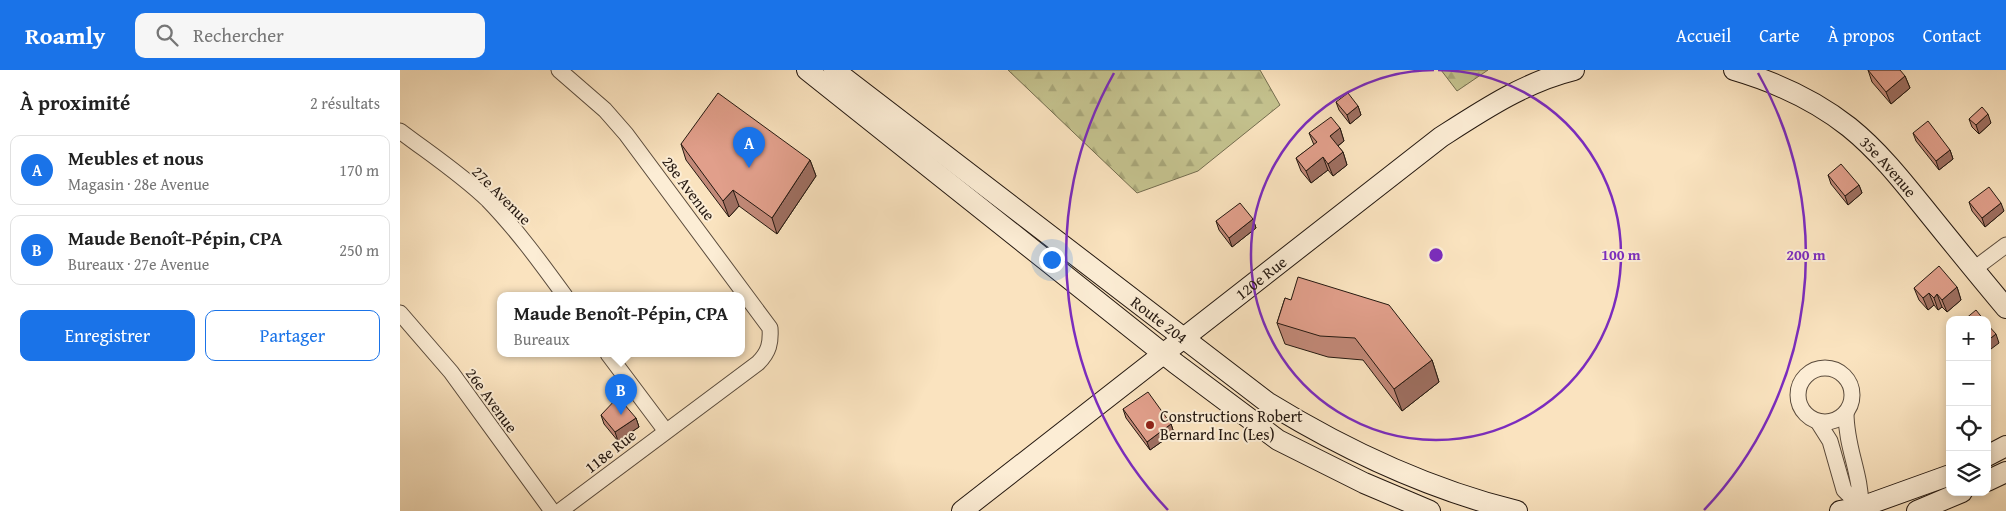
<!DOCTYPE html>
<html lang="fr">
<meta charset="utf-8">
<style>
:root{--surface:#fff;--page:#f6f6f6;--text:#222;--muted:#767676;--line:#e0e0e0;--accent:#1a73e8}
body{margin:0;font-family:"Gentium Book Plus",serif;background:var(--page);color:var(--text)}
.controls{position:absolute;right:15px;bottom:15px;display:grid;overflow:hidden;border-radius:10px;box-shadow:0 2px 8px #0003}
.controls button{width:45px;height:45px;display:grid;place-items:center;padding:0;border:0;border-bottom:1px solid var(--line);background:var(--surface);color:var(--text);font:25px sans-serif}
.you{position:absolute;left:651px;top:189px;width:18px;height:18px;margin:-12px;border:4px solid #fff;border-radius:50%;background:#1a73e8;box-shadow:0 0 0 8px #1a73e833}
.badge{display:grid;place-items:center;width:32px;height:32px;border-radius:50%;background:var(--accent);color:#fff;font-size:16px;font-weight:700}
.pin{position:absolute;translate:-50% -41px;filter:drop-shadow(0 1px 2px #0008)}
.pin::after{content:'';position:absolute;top:26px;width:18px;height:15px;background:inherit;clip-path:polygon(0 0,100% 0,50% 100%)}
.popup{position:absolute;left:97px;top:222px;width:248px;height:65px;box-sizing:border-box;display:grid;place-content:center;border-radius:10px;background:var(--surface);filter:drop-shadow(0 1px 4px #0005);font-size:16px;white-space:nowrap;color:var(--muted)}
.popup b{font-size:19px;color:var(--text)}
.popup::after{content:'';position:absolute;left:50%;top:100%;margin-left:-10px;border:10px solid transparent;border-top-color:var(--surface)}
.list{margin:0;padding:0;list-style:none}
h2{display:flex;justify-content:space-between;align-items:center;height:65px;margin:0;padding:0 20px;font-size:21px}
h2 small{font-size:16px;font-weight:400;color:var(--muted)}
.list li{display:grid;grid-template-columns:32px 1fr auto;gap:15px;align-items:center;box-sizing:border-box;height:70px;margin:0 10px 10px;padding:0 10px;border:1px solid var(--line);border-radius:10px}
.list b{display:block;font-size:19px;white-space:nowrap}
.list p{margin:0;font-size:16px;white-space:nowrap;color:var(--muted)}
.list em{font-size:16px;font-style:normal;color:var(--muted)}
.actions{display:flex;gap:10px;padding:15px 20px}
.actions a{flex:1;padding:11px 0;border:1px solid var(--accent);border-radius:10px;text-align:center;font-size:18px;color:var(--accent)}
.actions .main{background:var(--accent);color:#fff}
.icon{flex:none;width:28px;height:28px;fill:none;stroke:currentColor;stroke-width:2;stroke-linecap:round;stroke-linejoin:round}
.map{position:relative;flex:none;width:1606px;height:441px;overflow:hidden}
header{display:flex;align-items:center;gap:30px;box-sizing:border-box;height:70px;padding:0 25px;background:var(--accent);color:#fff}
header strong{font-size:24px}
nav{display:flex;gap:28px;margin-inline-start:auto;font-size:18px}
.search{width:350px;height:45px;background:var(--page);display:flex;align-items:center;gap:12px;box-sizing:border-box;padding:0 18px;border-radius:10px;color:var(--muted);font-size:19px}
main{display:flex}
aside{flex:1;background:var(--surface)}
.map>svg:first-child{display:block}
.forest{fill:url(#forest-firs);stroke:#746d4f}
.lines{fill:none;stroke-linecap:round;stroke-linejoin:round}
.street-casing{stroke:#5a4b3c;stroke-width:17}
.secondary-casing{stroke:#241810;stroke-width:22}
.street{stroke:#fcedd5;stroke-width:15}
.secondary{stroke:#fcedd5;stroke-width:20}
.wall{fill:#c28978;stroke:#241810}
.shaded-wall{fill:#9e6f61;stroke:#241810}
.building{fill:#e19f8b;stroke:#241810}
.ring{fill:none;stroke:#7b2cbf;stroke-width:2.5}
.poi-dot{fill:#8f2418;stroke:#fcedd5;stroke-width:2}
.labels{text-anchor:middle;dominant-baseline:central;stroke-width:4;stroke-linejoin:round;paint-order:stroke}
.street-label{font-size:16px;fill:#241810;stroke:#fcedd5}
.poi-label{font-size:16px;fill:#241810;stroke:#fcedd5;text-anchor:start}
.centre{fill:#7b2cbf;stroke:#fcedd5;stroke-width:2.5}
.ring-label{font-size:15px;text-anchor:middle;font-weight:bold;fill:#7b2cbf;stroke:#fcedd5;stroke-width:4;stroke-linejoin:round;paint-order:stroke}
</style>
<header>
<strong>Roamly</strong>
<div class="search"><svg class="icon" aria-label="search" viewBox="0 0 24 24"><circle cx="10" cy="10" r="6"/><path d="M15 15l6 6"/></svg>Rechercher</div>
<nav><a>Accueil</a><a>Carte</a><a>À propos</a><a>Contact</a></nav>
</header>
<main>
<aside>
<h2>À proximité<small>2 résultats</small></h2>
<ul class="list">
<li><span class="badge">A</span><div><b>Meubles et nous</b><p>Magasin · 28e Avenue</p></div><em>170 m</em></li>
<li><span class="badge">B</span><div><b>Maude Benoît-Pépin, CPA</b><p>Bureaux · 27e Avenue</p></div><em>250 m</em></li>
</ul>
<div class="actions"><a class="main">Enregistrer</a><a>Partager</a></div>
</aside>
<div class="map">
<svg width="1606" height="441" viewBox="0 0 1606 441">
<defs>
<pattern id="forest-firs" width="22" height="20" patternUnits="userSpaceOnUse" patternTransform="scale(1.25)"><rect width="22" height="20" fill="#c4c28e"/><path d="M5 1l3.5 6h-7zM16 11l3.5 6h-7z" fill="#a8a679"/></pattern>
</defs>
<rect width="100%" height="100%" fill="#fae3bf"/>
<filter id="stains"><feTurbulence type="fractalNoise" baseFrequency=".004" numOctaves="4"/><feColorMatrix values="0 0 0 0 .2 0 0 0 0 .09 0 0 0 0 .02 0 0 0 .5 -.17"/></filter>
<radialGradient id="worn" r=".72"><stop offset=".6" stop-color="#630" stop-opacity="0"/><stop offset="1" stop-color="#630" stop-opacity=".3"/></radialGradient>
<g class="forest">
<path d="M608,0H860L880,35L798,101L737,123Z"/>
<path d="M1041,0H1088L1057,21Z"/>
</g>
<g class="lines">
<g class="street-casing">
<g id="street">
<path d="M159,0L205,40L226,64L370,258C371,273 369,282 358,293L160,441"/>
<path d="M0,61C29,83 61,104 88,130C117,160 141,193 165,226"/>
<path d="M1574,199L1606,175"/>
<path d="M0,243L51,302L152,441"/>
<path d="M208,284L265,360"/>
<circle cx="1425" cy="325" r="27"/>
<path d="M1446,343C1446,378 1461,403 1461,437"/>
<path d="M1418,352L1430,371L1444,420L1461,437"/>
</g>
</g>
<g class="secondary-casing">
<g id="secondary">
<path d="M407,0L775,293L878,370L964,413L1030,441"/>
<path id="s1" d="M434,0L867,332C945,380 1028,419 1117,441"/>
<path id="s2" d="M1334,0C1375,12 1416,31 1449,57C1480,82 1504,113 1529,144C1554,175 1580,207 1606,238"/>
<path d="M1587,386L1606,376"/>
<path d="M1587,411L1606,402"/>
<path id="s3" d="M562,441L1041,67C1083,40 1125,12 1174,0"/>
<path d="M1440,441L1461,437L1550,405"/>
<path d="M1517,441L1562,422"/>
</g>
</g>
<use href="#street" class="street"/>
<use href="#secondary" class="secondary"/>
</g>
<g class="wall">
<path d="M1468,0L1505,6L1510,18L1491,34L1472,12Z"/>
<path d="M936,32L958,36L961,45L950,54L939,40Z"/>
<path d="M1569,49L1591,53L1579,64L1572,57Z"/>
<path d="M940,58L944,71L938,76L943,82L947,95L933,106L928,100L911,113L901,101L896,88L914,75L909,63Z"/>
<path d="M1513,63L1550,80L1553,89L1539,100L1516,71Z"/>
<path d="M281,74L410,90L416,106L377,164L339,136L329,147L286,90Z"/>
<path d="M1428,105L1459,115L1462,123L1448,135L1431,114Z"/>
<path d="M1569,132L1604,141L1585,157L1572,141Z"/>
<path d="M853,149L856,158L832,177L819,160L816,151Z"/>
<path d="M1557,217L1561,230L1547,242L1542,237L1538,240L1534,235L1528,240L1519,230L1514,218Z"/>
<path d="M885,228L1032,290L1039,312L1002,341L963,290L928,287L885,274L877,253Z"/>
<path d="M723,339L771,354L774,363L750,380L726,348Z"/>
<path d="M201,345L236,348L239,357L218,371L204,354Z"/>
</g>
<g class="shaded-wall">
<path d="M1505,6L1510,18L1491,34L1486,22Z"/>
<path d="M958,36L961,45L950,54L947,45Z"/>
<path d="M1588,44L1591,53L1579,64L1576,55Z"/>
<path d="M940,58L944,71L935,78L930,66Z"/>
<path d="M1550,80L1553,89L1539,100L1536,91Z"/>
<path d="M943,82L947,95L933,106L928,94Z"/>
<path d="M923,87L928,100L911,113L906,101Z"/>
<path d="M410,90L416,106L377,164L372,148Z"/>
<path d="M1459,115L1462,123L1448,135L1445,126Z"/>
<path d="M333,120L339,136L329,147L323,131Z"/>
<path d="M1601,133L1604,141L1585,157L1582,148Z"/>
<path d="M853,149L856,158L832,177L829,168Z"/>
<path d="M1557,217L1561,230L1547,242L1542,230Z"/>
<path d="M1529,223L1534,235L1528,240L1523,228Z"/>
<path d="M1537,224L1542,237L1538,240L1534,228Z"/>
<path d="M1596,264L1599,273L1587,282V271Z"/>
<path d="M1032,290L1039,312L1002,341L994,319Z"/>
<path d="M236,348L239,357L218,371L215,362Z"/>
<path d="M771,354L774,363L750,380L747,372Z"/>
</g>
<g class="building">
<path d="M1468,0H1500L1505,6L1486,22Z"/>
<path d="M318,23L410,90L372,148L333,120L323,131L281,74Z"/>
<path d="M948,23L958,36L947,45L936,32Z"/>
<path d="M1582,37L1588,44L1576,55L1569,49Z"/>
<path d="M931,47L940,58L930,66L943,82L928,94L923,87L906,101L896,88L917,72L909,63Z"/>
<path d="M1528,51L1550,80L1536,91L1513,63Z"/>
<path d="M1441,94L1459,115L1445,126L1428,105Z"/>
<path d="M1589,117L1601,133L1582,148L1569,132Z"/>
<path d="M840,133L853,149L829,168L816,151Z"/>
<path d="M1539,196L1557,217L1542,230L1537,224L1534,228L1529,223L1523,228L1514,218Z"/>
<path d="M898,207L989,235L1032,290L994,319L955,268L920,266L877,253L885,228L891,230Z"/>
<path d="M1576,240L1584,250H1564Z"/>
<path d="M1587,254L1596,264L1587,271Z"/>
<path d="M748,322L771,354L747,372L723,339Z"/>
<path d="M218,327L236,348L215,362L201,345Z"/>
</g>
<g class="ring">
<path d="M1038 0A185 185 0 1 1 1034 0"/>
<path d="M768 440A370 370 0 0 1 714 3M1358 3A370 370 0 0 1 1304 440"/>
</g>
<circle class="poi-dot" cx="750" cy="355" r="5"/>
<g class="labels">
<g class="street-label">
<text stroke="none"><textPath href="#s2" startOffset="185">35e Avenue</textPath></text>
<text transform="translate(289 118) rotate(53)">28e Avenue</text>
<text transform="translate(102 125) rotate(45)">27e Avenue</text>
<text stroke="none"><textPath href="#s3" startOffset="379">120e Rue</textPath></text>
<text stroke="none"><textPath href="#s1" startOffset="410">Route 204</textPath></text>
<text transform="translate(92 330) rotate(54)">26e Avenue</text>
<text transform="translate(210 381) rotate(-38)">118e Rue</text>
</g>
<g class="poi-label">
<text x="760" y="346">Constructions Robert<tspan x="760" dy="18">Bernard Inc (Les)</tspan></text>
</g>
</g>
<circle cx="1036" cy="185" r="8" class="centre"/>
<g class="ring-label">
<text x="1221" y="190">100 m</text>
<text x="1406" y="190">200 m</text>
</g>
<rect width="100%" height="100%" filter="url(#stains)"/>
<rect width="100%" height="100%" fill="url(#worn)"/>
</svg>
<div class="controls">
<button>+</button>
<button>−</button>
<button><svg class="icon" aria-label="locate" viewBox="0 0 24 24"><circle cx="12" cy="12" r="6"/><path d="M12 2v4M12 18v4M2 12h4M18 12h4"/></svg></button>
<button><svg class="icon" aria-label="layers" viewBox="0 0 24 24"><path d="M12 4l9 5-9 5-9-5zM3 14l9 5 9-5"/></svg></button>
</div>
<div class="you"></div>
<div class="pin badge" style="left:349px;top:98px">A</div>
<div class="pin badge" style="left:221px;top:345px">B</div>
<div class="popup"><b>Maude Benoît-Pépin, CPA</b>Bureaux</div>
</div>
</main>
